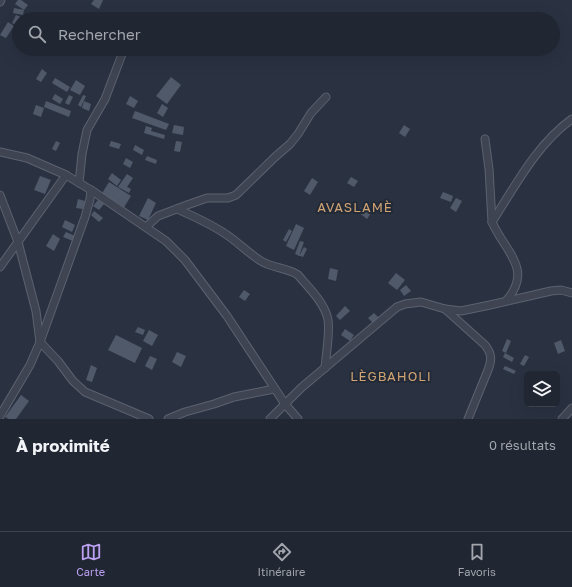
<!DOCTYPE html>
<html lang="fr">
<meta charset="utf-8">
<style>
:root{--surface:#202632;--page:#2d323e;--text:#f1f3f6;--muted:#a2a5ac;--line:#3d434d;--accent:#bca0f2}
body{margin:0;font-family:"Golos Text",sans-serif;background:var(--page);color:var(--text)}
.controls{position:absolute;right:12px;bottom:12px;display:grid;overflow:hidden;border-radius:6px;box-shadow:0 4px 16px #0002}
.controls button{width:36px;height:36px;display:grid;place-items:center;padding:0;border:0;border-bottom:1px solid var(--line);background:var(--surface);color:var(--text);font:20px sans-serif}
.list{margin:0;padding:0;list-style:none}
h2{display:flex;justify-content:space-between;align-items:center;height:52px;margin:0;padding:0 16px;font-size:17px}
h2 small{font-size:13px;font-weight:400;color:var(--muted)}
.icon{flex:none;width:22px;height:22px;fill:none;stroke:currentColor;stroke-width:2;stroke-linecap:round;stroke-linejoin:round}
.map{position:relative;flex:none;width:572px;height:419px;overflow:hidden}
.search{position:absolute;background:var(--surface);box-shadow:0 4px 16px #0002;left:12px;right:12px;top:12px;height:44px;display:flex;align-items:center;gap:10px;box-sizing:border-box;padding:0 14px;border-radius:22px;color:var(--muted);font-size:15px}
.sheet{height:112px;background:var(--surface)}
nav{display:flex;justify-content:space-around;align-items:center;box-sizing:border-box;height:56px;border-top:1px solid var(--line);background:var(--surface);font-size:11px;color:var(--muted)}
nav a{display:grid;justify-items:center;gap:2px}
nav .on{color:var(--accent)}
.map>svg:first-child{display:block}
.building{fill:#50596a}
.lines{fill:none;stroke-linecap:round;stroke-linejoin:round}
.minor-casing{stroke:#5c626f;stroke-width:9}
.minor{stroke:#3e4452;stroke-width:7}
.labels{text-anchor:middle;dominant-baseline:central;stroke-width:4;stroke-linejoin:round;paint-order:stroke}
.quarter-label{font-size:13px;letter-spacing:1px;fill:#cfa373;stroke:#222937}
</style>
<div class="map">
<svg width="572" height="419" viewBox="0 0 572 419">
<rect width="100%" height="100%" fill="#2a3242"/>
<g class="building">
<path d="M18,0H21L28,5L24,10L15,4Z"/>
<path d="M94,0H103L99,9L91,4Z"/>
<path d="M14,8L24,10L23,15L13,13Z"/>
<path d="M16,15L25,19H19V26L12,23Z"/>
<path d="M8,22L14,26L6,38L0,35Z"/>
<path d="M42,69L47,73L41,82L36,79Z"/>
<path d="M171,77L181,85L167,104L156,96Z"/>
<path d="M55,78L70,87L67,92L52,83Z"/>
<path d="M76,80L85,86L80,95L70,90Z"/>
<path d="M55,94L63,99L60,104L52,99Z"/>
<path d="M69,95L73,97L69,105L65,103Z"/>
<path d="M83,95L86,96L81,107L78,105Z"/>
<path d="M130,96L138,101L134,108L126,104Z"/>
<path d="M46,101L71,111L69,117L44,107Z"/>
<path d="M84,101L91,104L89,111L82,108Z"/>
<path d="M162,104L168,108L163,117L157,113Z"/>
<path d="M36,105L44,108L41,117L33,114Z"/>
<path d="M135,111L169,124L166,130L132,118Z"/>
<path d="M174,125L184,127L183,135L172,133Z"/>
<path d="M404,125L410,129L405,137L399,133Z"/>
<path d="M146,126L152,128L151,131L165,135L164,139L144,133Z"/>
<path d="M56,141L60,143L56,151L52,149Z"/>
<path d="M111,141L121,144L119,149L109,146Z"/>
<path d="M176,141L182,142L180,152L174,151Z"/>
<path d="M135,145L144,150L142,155L133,150Z"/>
<path d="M147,156L157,160L156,164L145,160Z"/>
<path d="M126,158L133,162L130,168L123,164Z"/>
<path d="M112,173L121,180L117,186L108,179Z"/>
<path d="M127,174L133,178L127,187L131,189L129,193L118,187Z"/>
<path d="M40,176L51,180L45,194L34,190Z"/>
<path d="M351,177L358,181L354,187L347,183Z"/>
<path d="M312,178L318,182L310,195L304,191Z"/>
<path d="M109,182L131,196L123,209L101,195Z"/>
<path d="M443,192L453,196L451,202L440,198Z"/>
<path d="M148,198L156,203L148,220L139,216Z"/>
<path d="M456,198L462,201L456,212L450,208Z"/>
<path d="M78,199L85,201L83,209L76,208Z"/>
<path d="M98,200L104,204L99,210L93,206Z"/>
<path d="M362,207L371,213L367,219L358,212Z"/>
<path d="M94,211L103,218L99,222L91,215Z"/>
<path d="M65,220L75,225L72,232L62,227Z"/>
<path d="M296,224L304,228L294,250L286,246Z"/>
<path d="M289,229L292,231L286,242L283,240Z"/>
<path d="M66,232L75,236L73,241L63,237Z"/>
<path d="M53,234L60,239L54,251L46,246Z"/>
<path d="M300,241L304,242L299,256L304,247L307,249L303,257L295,254Z"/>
<path d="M330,268L338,270L336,281L328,279Z"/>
<path d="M396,273L405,280L397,290L388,283Z"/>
<path d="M406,285L411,291L404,296L400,290Z"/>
<path d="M244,290L250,294L245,301L239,297Z"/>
<path d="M345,306L350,311L340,320L336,316Z"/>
<path d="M374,313L380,319L374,324L368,318Z"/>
<path d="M138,327L145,330L143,335L135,332Z"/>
<path d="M345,329L354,335L350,341L341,335Z"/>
<path d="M149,330L158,335L152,346L143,341Z"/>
<path d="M116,335L142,348L135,363L108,350Z"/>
<path d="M507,339L511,341L506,353L502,351Z"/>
<path d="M561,340L565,351L558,354L554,343Z"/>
<path d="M177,352L186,356L181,367L172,362Z"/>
<path d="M505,353L514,358L512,362L503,357Z"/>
<path d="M525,355L529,357L524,366L520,364Z"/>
<path d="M150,356L157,359L152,370L145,366Z"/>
<path d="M91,365L97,368L92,382L86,380Z"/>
<path d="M505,366L516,371L514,374L503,369Z"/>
<path d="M21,395L29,401L16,419H9L5,417Z"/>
</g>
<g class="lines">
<g class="minor-casing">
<g id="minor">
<path d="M0,2L1,0"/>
<path d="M485,139L489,169L492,222C505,252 534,269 506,301"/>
<path d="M0,152L27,158L66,175L91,190L166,241L185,260L227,316L285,404L298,419"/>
<path d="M79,183L82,154L87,130L105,99L124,49"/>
<path d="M0,195L18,242L36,311L40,342L58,361L73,381L85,392L149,419"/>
<path d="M177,209C193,216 209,223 224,233C237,241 248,253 261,261C272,268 288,268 298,275C309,288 325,303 328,320C330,333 326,355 325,368"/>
<path d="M492,222C515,186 537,144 572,119"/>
<path d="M146,227L158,216L187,205L207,198H228L236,195L275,157L290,144L298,134L311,113L326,97"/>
<path d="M0,267L66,175"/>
<path d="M445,309L485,345C492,354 492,360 488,370L468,419"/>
<path d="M0,416L30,365L40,342L85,217L90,199L91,190"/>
<path d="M168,419L185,412L214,404L234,397L274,389"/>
<path d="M270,419L301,388L397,307L405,304L421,302L445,309L461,311L490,305L551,291L561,290L572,293"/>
<path d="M562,419L572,408"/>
</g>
</g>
<use href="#minor" class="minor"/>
</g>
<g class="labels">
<g class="quarter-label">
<text x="355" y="207">AVASLAMÈ</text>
<text x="391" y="376">LÈGBAHOLI</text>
</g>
</g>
</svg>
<div class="controls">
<button><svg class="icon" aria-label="layers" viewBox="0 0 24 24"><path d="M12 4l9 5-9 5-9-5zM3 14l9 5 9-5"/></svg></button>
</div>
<div class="search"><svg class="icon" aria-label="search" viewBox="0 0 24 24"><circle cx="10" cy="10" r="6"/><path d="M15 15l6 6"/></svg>Rechercher</div>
</div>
<section class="sheet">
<h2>À proximité<small>0 résultats</small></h2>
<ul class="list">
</ul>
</section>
<nav>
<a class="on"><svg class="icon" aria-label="map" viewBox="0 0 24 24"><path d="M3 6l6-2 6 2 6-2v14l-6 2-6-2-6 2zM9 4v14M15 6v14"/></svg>Carte</a>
<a><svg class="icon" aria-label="directions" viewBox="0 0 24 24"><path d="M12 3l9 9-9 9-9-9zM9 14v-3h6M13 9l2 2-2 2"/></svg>Itinéraire</a>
<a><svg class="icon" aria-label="saved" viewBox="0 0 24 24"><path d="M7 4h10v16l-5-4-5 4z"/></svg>Favoris</a>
</nav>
